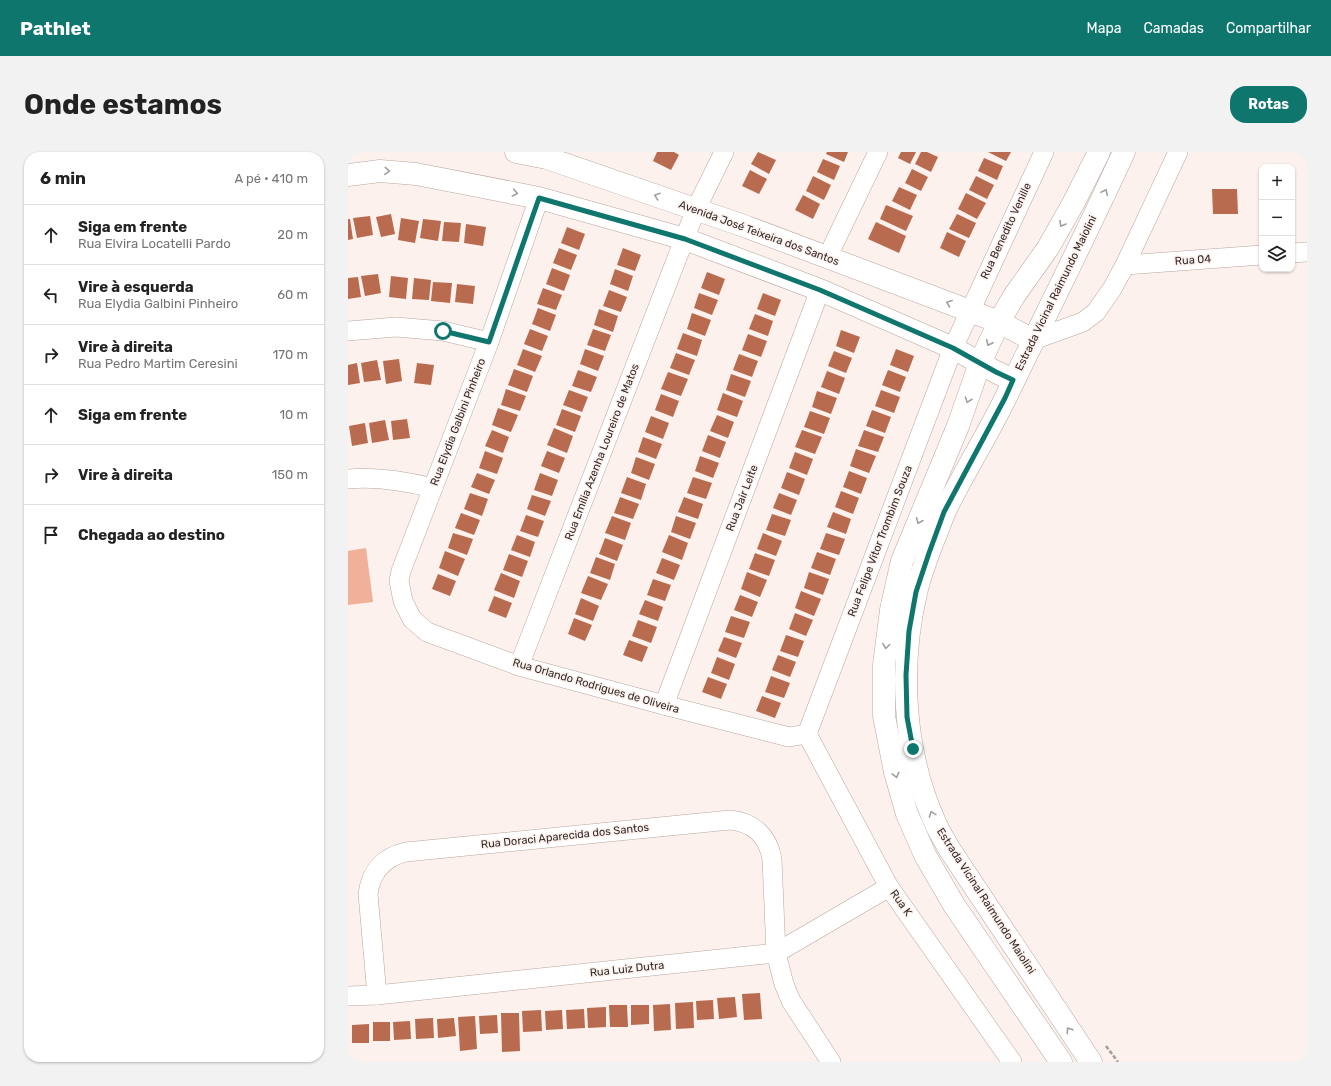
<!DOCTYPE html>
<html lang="pt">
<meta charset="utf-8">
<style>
:root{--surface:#fff;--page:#f2f2f2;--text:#222;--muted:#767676;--line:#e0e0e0;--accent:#0f766e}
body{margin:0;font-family:Rubik,sans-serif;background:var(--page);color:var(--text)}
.controls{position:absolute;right:12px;top:12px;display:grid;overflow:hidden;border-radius:8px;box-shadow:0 1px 3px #0004}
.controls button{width:36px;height:36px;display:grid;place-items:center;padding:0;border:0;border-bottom:1px solid var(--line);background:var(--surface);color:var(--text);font:20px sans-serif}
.stop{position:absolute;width:12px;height:12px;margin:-9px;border:3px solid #0f766e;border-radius:50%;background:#fff}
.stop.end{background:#0f766e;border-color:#fff;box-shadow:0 1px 4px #0008}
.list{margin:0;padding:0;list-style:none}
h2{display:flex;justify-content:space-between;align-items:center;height:52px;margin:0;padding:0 16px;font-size:17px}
h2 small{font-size:13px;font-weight:400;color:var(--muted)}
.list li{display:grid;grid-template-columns:26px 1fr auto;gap:12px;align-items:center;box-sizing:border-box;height:60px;padding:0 16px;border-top:1px solid var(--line)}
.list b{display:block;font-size:15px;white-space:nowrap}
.list p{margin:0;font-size:13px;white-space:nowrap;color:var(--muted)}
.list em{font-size:13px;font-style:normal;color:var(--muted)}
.icon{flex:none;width:22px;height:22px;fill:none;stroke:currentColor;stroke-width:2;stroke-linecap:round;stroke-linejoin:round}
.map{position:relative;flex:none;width:959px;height:910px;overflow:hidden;border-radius:16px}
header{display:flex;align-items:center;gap:24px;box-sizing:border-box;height:56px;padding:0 20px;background:var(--accent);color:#fff}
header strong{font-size:19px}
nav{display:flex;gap:22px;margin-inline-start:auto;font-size:14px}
.intro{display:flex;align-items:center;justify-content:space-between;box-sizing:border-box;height:96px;padding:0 24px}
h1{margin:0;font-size:28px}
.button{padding:10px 18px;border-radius:16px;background:var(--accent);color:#fff;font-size:14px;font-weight:700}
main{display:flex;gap:24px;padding:0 24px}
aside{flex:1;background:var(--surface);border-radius:16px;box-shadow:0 1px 3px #0004}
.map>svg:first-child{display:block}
.green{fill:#f0b099}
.building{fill:#b86b4e}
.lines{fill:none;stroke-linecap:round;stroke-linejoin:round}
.street-casing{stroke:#b8a69f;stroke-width:20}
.secondary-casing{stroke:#b8a69f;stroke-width:23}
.path{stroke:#a59b98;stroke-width:2.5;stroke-dasharray:4 2;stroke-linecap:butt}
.street{stroke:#fff;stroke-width:19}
.secondary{stroke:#fff;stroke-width:22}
.oneway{stroke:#a29f9e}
.route{stroke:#0f766e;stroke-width:5}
.labels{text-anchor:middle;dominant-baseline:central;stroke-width:3;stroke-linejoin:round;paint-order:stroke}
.street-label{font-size:11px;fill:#312a28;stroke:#fdf1ed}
</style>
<header>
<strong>Pathlet</strong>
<nav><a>Mapa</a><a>Camadas</a><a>Compartilhar</a></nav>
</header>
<div class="intro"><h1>Onde estamos</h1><a class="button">Rotas</a></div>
<main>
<aside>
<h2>6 min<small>A pé · 410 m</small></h2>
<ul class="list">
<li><svg class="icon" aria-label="ahead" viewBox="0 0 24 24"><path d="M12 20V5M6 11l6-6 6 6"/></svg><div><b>Siga em frente</b><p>Rua Elvira Locatelli Pardo</p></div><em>20 m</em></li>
<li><svg class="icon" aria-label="left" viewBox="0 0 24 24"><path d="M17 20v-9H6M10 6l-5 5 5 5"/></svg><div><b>Vire à esquerda</b><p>Rua Elydia Galbini Pinheiro</p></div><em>60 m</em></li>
<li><svg class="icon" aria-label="right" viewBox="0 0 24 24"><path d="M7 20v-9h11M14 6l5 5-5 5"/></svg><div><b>Vire à direita</b><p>Rua Pedro Martim Ceresini</p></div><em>170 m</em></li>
<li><svg class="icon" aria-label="ahead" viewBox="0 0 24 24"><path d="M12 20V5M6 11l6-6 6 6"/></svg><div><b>Siga em frente</b></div><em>10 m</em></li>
<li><svg class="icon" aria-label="right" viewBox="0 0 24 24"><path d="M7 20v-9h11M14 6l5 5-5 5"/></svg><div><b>Vire à direita</b></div><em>150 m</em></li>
<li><svg class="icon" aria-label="arrive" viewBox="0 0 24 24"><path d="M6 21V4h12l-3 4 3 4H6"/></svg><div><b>Chegada ao destino</b></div></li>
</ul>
</aside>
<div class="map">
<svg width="959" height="910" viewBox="0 0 959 910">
<rect width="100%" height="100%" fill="#fdf1ed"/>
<path class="green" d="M18,396L25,450L0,453V399Z"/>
<g class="building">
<path d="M309,0H326L331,3L323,18L305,9Z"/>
<path d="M410,0L428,8L421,22L403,12Z"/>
<path d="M479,0H500L496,10L478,2Z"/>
<path d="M553,0H568L562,12L550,6Z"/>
<path d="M573,0H579L590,5L583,20L567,12Z"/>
<path d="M640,0H663L658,9Z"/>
<path d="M636,6L655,14L649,28L630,19Z"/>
<path d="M475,7L492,14L486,28L469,20Z"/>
<path d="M564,17L580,25L573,39L557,31Z"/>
<path d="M402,18L419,27L411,42L394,34Z"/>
<path d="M465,24L483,33L476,48L458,39Z"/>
<path d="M628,24L646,33L639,47L621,38Z"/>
<path d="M551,35L569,43L562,58L544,49Z"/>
<path d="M864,37H889L890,62H865Z"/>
<path d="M618,41L638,51L629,67L610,57Z"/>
<path d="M455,43L472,52L465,67L447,58Z"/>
<path d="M538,53L565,64L558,79L532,67Z"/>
<path d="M43,62L47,82L33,85L28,65Z"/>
<path d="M609,62L628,71L621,86L601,77Z"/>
<path d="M22,64L25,83L9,86L5,66Z"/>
<path d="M53,66L71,69L67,91L50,88Z"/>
<path d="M0,67H2L5,87L0,88Z"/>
<path d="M75,67L93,69L90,89L72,86Z"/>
<path d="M96,70L113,71L111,90L94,89Z"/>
<path d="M528,70L558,84L551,101L520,87Z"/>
<path d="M118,72L138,75L135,94L116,91Z"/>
<path d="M219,75L237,82L231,98L213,91Z"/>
<path d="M599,80L618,89L611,105L592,96Z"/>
<path d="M211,96L229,103L223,118L205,111Z"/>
<path d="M275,96L293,103L287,119L269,113Z"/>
<path d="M204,116L222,123L216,139L198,132Z"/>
<path d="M267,117L285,124L280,139L262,132Z"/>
<path d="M359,120L377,127L371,143L353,136Z"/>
<path d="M30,122L33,141L17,144L13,124Z"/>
<path d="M43,124L60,126L58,147L41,145Z"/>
<path d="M10,125L13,145L0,147V126Z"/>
<path d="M66,126L83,128L81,148L64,147Z"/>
<path d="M85,130L104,131L102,151L83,149Z"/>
<path d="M109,132L127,134L125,152L107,150Z"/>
<path d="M195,136L214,143L208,158L189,152Z"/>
<path d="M261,138L279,145L273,160L255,154Z"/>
<path d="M351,141L370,148L364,163L346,156Z"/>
<path d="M415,141L433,148L427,164L409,157Z"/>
<path d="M190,156L208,163L202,179L184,172Z"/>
<path d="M251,157L270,164L265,180L246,173Z"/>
<path d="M344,161L363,168L357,184L339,177Z"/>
<path d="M407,162L425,169L420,184L401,177Z"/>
<path d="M182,177L200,184L194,199L176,192Z"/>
<path d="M245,177L263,183L257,199L239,193Z"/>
<path d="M493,178L512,185L506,201L488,194Z"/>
<path d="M335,181L354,188L349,204L329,197Z"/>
<path d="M400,182L419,189L413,205L394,198Z"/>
<path d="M175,197L194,204L187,220L169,213Z"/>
<path d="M237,197L256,204L250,219L232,212Z"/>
<path d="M548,197L566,204L560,220L542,213Z"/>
<path d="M486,199L504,206L498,221L480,214Z"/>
<path d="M328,201L347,208L341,223L322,216Z"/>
<path d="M391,202L410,209L404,225L385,218Z"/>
<path d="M51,207L54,229L38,232L35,209Z"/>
<path d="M29,208L33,228L16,230L13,211Z"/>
<path d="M9,211L12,231L0,233V213Z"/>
<path d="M69,211L86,213L83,233L66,231Z"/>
<path d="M166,217L185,224L179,240L160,233Z"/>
<path d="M230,218L249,225L243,240L224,234Z"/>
<path d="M540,218L558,225L552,240L534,233Z"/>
<path d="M479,219L497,226L491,242L473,235Z"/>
<path d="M320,220L340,227L333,244L313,237Z"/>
<path d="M383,222L403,229L397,245L378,238Z"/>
<path d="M158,237L178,244L172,259L153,253Z"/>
<path d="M221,238L240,245L234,260L215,253Z"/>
<path d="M533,238L552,245L546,261L527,254Z"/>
<path d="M469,239L489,246L483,262L464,255Z"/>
<path d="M375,241L395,249L389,265L369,258Z"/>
<path d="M313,242L331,249L325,265L307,258Z"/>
<path d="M150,256L170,263L163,280L144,273Z"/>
<path d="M214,257L233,264L227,280L208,273Z"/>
<path d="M524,258L543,265L537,281L518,274Z"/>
<path d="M462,259L482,266L476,282L456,275Z"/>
<path d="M369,263L386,270L380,286L362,279Z"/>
<path d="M303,264L321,271L315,287L297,280Z"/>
<path d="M59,267L62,286L45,288L43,269Z"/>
<path d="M37,268L41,288L24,291L21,271Z"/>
<path d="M17,271L20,291L4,294L1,274Z"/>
<path d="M206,276L225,284L219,301L199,293Z"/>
<path d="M144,278L161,285L155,301L137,294Z"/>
<path d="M454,278L474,285L467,302L447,295Z"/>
<path d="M516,278L536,285L530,300L510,294Z"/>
<path d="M360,283L378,290L372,306L354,299Z"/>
<path d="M295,285L314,292L308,307L290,300Z"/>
<path d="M508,297L528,304L521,321L502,314Z"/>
<path d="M137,299L155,306L149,322L131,316Z"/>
<path d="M199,299L217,306L211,321L193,314Z"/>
<path d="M447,300L465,307L459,323L441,316Z"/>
<path d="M352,304L371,311L365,326L347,319Z"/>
<path d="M288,305L307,312L301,328L283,321Z"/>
<path d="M501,319L519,326L513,342L495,335Z"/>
<path d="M439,320L457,327L451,343L433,336Z"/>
<path d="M129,321L147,328L141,342L123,335Z"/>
<path d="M192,321L210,328L204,344L186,338Z"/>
<path d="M279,325L298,332L293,348L273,341Z"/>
<path d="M345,325L364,331L358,347L339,341Z"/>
<path d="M493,339L511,346L505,362L487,355Z"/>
<path d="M122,341L140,347L134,364L116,357Z"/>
<path d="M431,341L449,348L443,363L425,356Z"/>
<path d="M184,343L203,349L197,364L179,357Z"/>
<path d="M272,345L291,352L285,367L266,361Z"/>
<path d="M336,345L355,352L350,367L330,360Z"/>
<path d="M485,360L503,367L498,382L479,375Z"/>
<path d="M113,361L132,368L126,383L107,376Z"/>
<path d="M424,362L443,368L437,384L418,378Z"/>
<path d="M178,363L196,369L190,385L172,379Z"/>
<path d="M264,364L283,371L277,388L257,381Z"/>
<path d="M328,364L348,371L342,387L323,380Z"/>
<path d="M105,381L125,387L119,403L100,396Z"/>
<path d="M415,381L434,389L428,404L409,397Z"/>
<path d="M478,381L497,387L491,403L472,397Z"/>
<path d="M169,383L187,390L182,405L163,398Z"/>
<path d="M321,383L340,391L334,408L314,400Z"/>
<path d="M257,386L275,393L269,409L251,402Z"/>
<path d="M97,399L117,407L110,424L91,416Z"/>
<path d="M469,400L488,407L482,423L463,416Z"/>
<path d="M407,401L427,408L421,424L401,417Z"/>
<path d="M161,402L180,409L174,425L155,418Z"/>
<path d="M248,405L267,412L262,428L242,421Z"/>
<path d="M314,406L332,413L326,428L308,421Z"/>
<path d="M399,420L419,428L412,445L393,437Z"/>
<path d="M461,420L481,427L475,443L456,436Z"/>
<path d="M153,421L172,429L166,446L146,438Z"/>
<path d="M90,422L108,429L102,444L84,437Z"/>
<path d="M240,424L260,432L253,448L233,441Z"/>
<path d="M305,427L323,433L317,449L299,443Z"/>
<path d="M453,439L473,447L466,464L447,456Z"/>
<path d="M392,443L410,450L404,465L386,458Z"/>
<path d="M146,444L164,451L158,466L140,459Z"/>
<path d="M233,446L251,454L245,469L227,462Z"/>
<path d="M297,448L315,455L310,469L291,462Z"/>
<path d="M447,461L465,468L458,484L441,477Z"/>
<path d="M383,464L402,470L396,486L377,480Z"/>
<path d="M226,466L244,473L237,489L220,482Z"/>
<path d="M290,468L309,475L303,491L284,484Z"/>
<path d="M438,483L456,489L450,505L432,499Z"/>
<path d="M376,485L394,491L388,506L370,499Z"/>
<path d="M281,488L300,495L294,510L275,503Z"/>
<path d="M430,503L448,510L442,525L424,518Z"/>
<path d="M369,505L387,512L381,528L363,521Z"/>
<path d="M423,524L442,531L436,546L417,540Z"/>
<path d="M360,525L379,532L373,547L354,540Z"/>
<path d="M414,544L433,551L427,566L408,559Z"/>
<path d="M412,841L414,867L396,868L394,842Z"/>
<path d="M387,845L389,865L371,867L369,846Z"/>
<path d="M365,848L366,867L349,868L348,849Z"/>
<path d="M345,850L346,876L328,877L327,851Z"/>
<path d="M322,852L323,878L306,879L305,853Z"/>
<path d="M261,853H279L280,875H262Z"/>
<path d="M283,853H301V872L283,873Z"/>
<path d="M258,855V875L240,876L239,856Z"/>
<path d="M236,857L237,876L219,877L218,858Z"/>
<path d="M193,858L194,879L175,880L174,859Z"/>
<path d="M214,858L215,877L198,878L197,859Z"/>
<path d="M153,861H171L172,899L154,900Z"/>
<path d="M149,863L150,881L132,882L131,864Z"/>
<path d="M127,864L129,897L112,899L110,865Z"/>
<path d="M85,866L86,886L68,887L67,867Z"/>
<path d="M106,866L108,884L90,886L89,867Z"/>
<path d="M62,869L63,887L46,888L45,870Z"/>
<rect x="25" y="870" width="17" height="19"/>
<path d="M21,872V891H4V873Z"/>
</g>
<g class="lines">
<g class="street-casing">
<g id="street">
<path d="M191,46L141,190L53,419L51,429L55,449L64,467L79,480L171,514L316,553L441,585L459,582"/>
<path d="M944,101L959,100"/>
<path d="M479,106L530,0"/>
<path d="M777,113L914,103"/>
<path d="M0,179L48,175L95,179L141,190"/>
<path d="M685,188L735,170L748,160L764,137L777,113L830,0"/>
<path d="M0,327C29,324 57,329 85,336"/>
<path d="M171,514L348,57L376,0"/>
<path d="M316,553L472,138"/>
<path d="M459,582L605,196L696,0"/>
<path d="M459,582L541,735L664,910"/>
<path d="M29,843L20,742C23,719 36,705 58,700L382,668C405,670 420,684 424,707L428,801L436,832L443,849L483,910"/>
<path d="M0,844L29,843L428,801L541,735"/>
</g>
</g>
<g class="secondary-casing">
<g id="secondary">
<path d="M168,0L199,6L399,75L651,170L685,188"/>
<path d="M0,23L32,19L68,22L191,46L337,87L472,138L605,196L648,220L665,228"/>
<path d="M713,910L606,753L577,703L559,662L547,620L536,564V513L543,458L554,409L610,274L632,211L651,170L666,144L700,96L726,50L751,0"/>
<path d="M743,910L602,698C596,688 590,678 586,668C555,598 551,514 568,441C572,423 579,405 586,387C590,378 593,368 597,359C616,320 639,284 658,245C697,164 738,83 776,0"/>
</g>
</g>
<path class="path" d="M758,894L770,910"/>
<use href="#street" class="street"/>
<use href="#secondary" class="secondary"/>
</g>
<defs><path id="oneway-chevron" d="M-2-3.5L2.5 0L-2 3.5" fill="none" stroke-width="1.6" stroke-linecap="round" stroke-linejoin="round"/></defs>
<g class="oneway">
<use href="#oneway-chevron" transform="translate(39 19) rotate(4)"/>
<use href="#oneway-chevron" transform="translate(757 40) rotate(-65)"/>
<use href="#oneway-chevron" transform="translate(167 41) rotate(11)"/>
<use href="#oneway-chevron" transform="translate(309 44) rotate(-161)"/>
<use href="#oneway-chevron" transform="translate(714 72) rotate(120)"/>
<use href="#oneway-chevron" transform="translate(601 151) rotate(-160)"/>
<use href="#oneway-chevron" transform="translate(641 191) rotate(115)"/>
<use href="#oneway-chevron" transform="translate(620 248) rotate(109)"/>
<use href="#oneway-chevron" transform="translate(571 369) rotate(113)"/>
<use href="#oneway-chevron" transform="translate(538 494) rotate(98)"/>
<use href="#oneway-chevron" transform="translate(548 623) rotate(76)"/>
<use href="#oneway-chevron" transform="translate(584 662) rotate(-110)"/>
<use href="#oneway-chevron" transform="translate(721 878) rotate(-124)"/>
</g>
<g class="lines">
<path class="route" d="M95,179L141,190L191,46L337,87L472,138L605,196L648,220L665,228L657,246L596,360L581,401L568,440L561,479L558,523L559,565L565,597"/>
</g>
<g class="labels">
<g class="street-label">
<text transform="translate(658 79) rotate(-65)">Rua Benedito Venille</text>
<text transform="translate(411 81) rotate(20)">Avenida José Teixeira dos Santos</text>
<text transform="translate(845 108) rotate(-4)">Rua 04</text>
<text transform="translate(708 141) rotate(-64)">Estrada Vicinal Raimundo Maiolini</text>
<text transform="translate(110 270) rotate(-69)">Rua Elydia Galbini Pinheiro</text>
<text transform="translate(254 300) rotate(-69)">Rua Emília Azenha Loureiro de Matos</text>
<text transform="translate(394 346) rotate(-69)">Rua Jair Leite</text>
<text transform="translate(532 389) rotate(-69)">Rua Felipe Vitor Trombim Souza</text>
<text transform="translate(248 534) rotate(16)">Rua Orlando Rodrigues de Oliveira</text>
<text transform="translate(217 684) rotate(-6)">Rua Doraci Aparecida dos Santos</text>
<text transform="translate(638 749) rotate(57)">Estrada Vicinal Raimundo Maiolini</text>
<text transform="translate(553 751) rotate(55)">Rua K</text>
<text transform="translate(279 817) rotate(-6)">Rua Luiz Dutra</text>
</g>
</g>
</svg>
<div class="controls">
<button>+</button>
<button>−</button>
<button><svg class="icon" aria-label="layers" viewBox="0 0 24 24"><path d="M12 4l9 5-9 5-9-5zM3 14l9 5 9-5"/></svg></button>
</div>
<div class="stop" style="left:95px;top:179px"></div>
<div class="stop end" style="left:565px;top:597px"></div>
</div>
</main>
